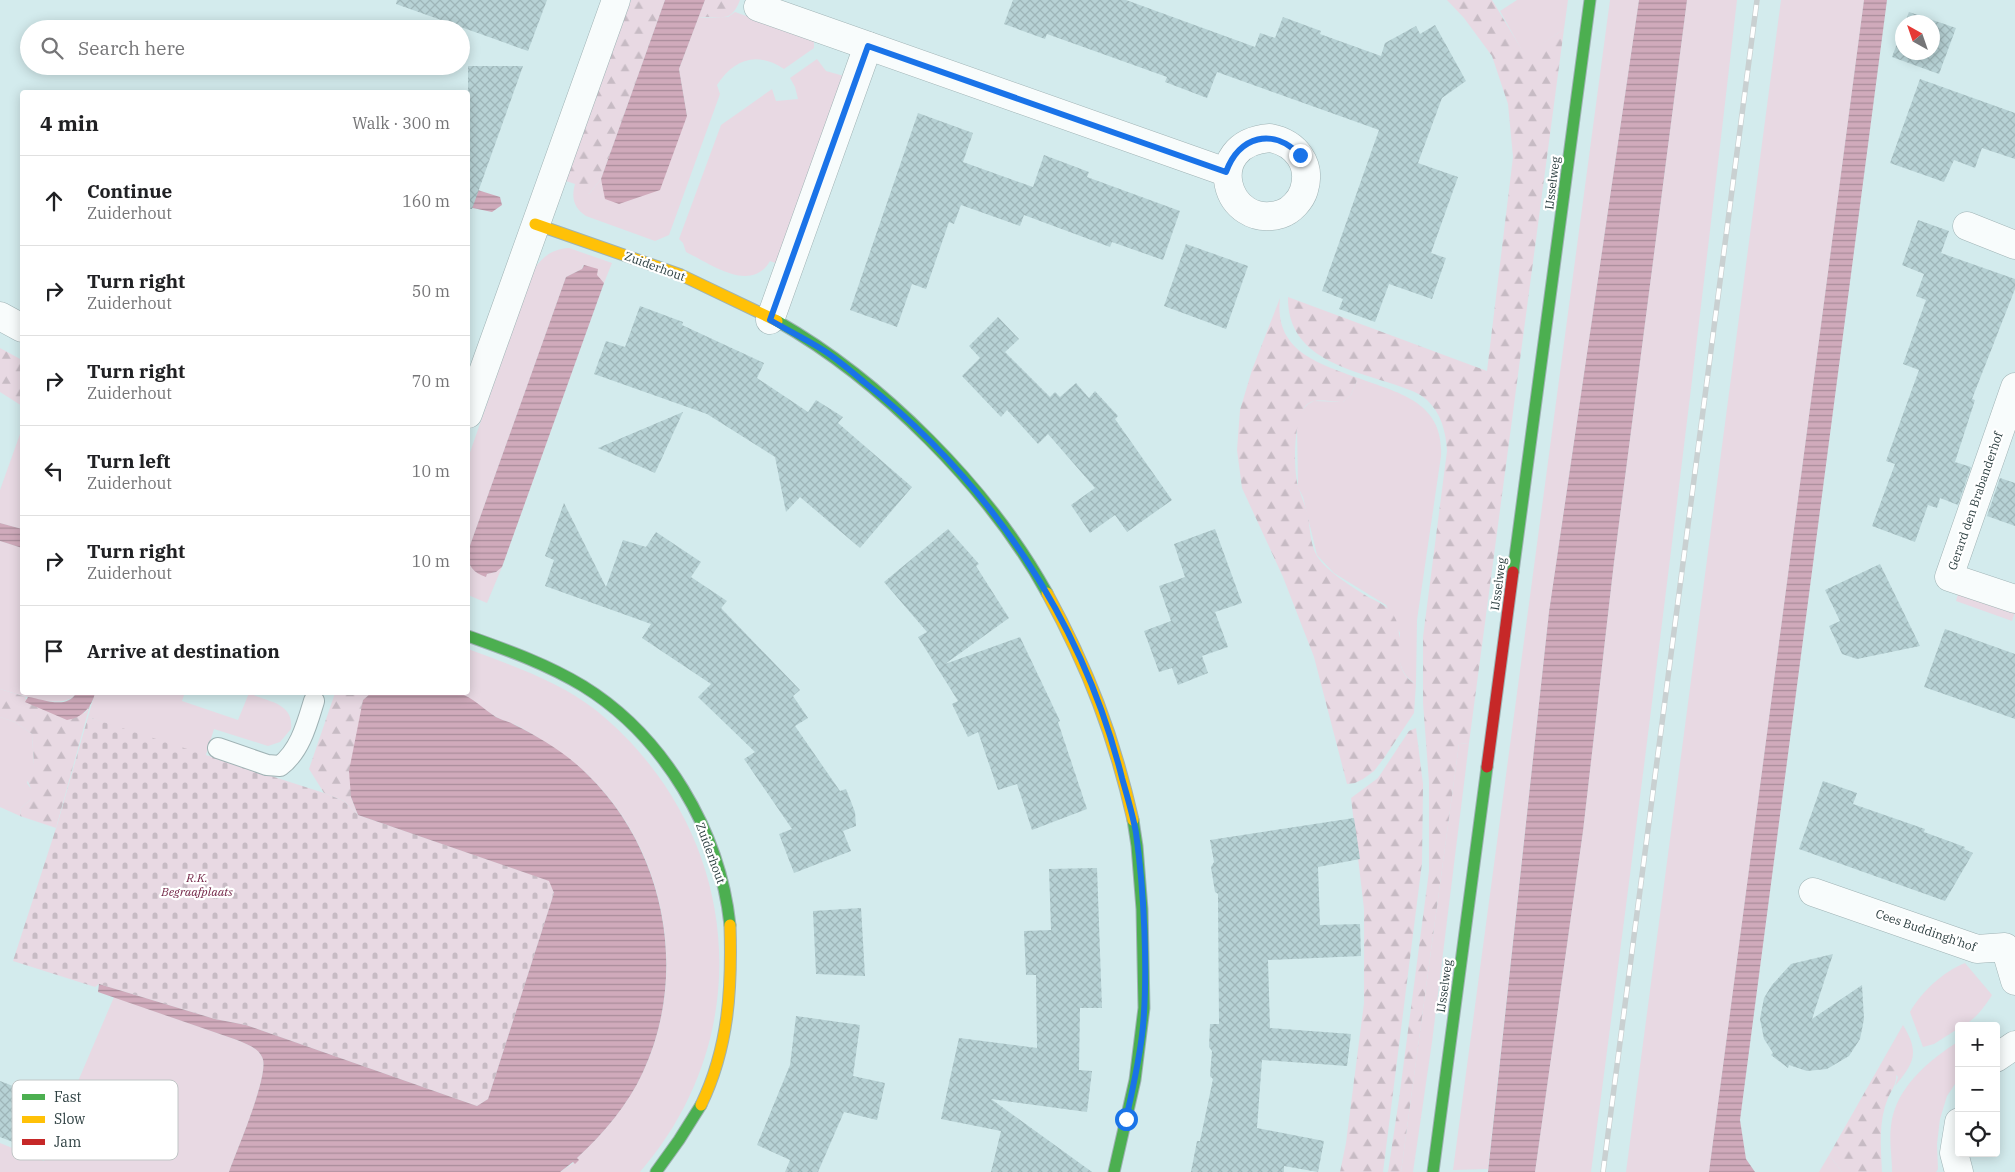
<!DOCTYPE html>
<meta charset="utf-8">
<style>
:root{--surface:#fff;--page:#f2f2f2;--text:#202124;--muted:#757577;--line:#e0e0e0}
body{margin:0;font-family:"IBM Plex Serif",serif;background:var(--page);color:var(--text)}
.controls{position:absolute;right:15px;bottom:15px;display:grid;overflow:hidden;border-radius:5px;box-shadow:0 2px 12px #0003}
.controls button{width:45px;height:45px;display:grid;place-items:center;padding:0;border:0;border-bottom:1px solid var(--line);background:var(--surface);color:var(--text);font:25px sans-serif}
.compass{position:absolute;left:1895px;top:15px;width:45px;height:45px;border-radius:50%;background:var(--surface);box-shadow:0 2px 12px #0003;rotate:320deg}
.stop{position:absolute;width:15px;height:15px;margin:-11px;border:4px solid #1a73e8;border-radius:50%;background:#fff}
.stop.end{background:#1a73e8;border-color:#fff;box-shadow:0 1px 5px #0008}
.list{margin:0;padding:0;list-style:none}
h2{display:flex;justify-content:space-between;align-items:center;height:65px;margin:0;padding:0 20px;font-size:21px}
h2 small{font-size:16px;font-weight:400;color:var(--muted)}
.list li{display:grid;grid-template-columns:32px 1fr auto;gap:15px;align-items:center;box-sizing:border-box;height:90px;padding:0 20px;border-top:1px solid var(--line)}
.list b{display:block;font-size:19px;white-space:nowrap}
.list p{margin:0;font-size:16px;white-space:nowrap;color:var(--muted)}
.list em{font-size:16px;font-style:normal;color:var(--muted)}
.icon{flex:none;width:28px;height:28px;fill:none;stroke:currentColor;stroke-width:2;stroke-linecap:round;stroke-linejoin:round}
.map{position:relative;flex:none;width:2015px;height:1172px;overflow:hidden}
.search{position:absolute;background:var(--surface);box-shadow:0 2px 12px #0003;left:20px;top:20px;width:450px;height:55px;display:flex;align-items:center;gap:12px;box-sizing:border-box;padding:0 18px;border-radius:28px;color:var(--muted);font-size:19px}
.panel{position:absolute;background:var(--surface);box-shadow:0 2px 12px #0003;left:20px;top:90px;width:450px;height:605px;border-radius:5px}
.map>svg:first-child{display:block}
.grass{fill:#e8d9e3}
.forest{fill:url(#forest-firs)}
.cemetery{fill:url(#cemetery-stones)}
.water{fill:url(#water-rules)}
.building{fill:url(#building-cross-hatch)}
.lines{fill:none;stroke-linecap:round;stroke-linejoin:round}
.lane-casing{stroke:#9fb2b4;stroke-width:22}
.street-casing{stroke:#9fb2b4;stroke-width:29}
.fast-casing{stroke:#9fb2b4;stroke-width:13}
.slow-casing{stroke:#9fb2b4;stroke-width:13}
.jam-casing{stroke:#9fb2b4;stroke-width:13}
.lane{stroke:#f8fcfc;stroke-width:20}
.street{stroke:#f8fcfc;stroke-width:28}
.fast{stroke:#4caf50;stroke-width:11}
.slow{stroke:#ffc107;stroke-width:11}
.jam{stroke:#c62828;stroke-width:11}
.rail-casing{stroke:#c9d0d1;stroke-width:5.5}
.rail{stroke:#fff;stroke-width:4;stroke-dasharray:11;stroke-linecap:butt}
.route{stroke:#1a73e8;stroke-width:6}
.labels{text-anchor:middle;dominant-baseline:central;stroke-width:4.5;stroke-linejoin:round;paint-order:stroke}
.street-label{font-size:12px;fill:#2e4042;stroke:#fff}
.park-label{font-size:12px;font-style:italic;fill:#732647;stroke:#fff}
.key{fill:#fff;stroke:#c0c6c6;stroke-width:1}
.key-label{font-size:14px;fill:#2e4042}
</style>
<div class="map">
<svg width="2015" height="1172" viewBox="0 0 2015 1172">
<defs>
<pattern id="forest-firs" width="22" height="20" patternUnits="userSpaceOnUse" patternTransform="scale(1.25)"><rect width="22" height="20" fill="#e8d9e3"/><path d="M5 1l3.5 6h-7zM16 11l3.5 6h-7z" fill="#c7bbc4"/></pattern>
<pattern id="cemetery-stones" width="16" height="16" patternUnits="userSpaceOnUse" patternTransform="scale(1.25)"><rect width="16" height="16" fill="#e8d9e3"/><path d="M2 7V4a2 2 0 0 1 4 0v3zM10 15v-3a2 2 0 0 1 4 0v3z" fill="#c7bbc4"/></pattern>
<pattern id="water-rules" width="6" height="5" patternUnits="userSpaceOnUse" patternTransform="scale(1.25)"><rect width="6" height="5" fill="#d0aabb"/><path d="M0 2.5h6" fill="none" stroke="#a98c9a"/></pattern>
<pattern id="building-cross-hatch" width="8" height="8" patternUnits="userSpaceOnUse" patternTransform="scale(1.25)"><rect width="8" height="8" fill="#b7d2d5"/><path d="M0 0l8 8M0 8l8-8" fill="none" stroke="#9eb5b8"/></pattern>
</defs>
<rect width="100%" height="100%" fill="#d3ebed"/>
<g class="grass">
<path d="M1517,0H1568L1564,29L1525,56L1500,11Z"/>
<path d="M1610,0H1639L1549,612L1488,1169L1453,1170Z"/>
<path d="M1687,0H1737C1692,391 1643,782 1591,1172H1535L1583,831L1614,562Z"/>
<path d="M1781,0H1864L1709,1172H1626Z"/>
<path d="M735,12L814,40V48L784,69C757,51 734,59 717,85L720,94L669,235L655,241L586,216C574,208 571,198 575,184L589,194L601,179L606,195L687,116L679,69L698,18L728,17Z"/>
<path d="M817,59L826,71L844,76L778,264L770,261C751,294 711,264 686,252L683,243L679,239L721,125L772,89L776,101L798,99L795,87L790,78Z"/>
<path d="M569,248L612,263L604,283L583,265L582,269L566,277L468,551V458L534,269C543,256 553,249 569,248Z"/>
<path d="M1358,378C1399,393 1444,402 1441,456L1417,620L1416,684C1398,675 1396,651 1400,633L1386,605L1334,573L1317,555L1303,497L1298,487L1297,426L1300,413L1308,404L1314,401L1343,402L1351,395Z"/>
<path d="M20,434L22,435V529L0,523V490Z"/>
<path d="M0,541L22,548V692L76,693C65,712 18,694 0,689Z"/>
<path d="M468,563L475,571L486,576L487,574L496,572L502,567L487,603L468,595Z"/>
<path d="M1959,590L2015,612L2012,621L1956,601Z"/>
<path d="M468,649C513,666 559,681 597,711C740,828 762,1031 640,1172H560L578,1160L577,1158C604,1133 628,1105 643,1072C689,974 666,849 587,774C566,754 542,739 516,725C509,722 501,720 495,716C481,708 471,698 456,693L468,692Z"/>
<path d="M185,692L182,701L238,720L249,693C267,702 294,702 291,729L280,742L268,746L214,729L205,758L88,717L95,693Z"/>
<path d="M0,717L15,722L32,734L34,765L27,783L31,789V799L21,808L20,816L0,807Z"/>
<path d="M1469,743L1432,1042L1413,1172H1401L1459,744Z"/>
<path d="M1965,963L1992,995C1985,1006 1973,1024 1959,1026V1028L1934,1044L1923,1047L1910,1012C1922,991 1943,972 1965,963Z"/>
<path d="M114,997L237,1040C246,1044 257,1047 262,1057C271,1072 236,1152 229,1172H0V1143L44,1161Z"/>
<path d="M1903,1025C1920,1053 1914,1063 1895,1086L1898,1077L1883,1060Z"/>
<path d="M1959,1041V1078L1947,1096L1940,1119L1937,1144L1938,1169L1936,1172H1892C1892,1157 1889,1140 1891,1126C1895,1088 1929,1060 1959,1041Z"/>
<path d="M1829,1155L1842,1172H1819Z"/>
</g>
<g class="forest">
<path d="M631,0H665L601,179L589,194L578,191L575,184L566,181Z"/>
<path d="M705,0H740C730,26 719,14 698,18Z"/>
<path d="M1447,0H1492L1525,55L1564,29L1469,743L1459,744L1401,1172H1388L1399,1099L1429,871V782L1423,703V637L1447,451C1446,432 1441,413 1427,400C1418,392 1407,389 1396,385C1349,369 1287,358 1288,297L1487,371L1513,157L1508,104L1492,56L1464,18Z"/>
<path d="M1280,298C1274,351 1318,363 1358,378L1351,395L1343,402C1334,402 1317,398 1309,403C1293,412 1293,469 1298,486C1301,496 1305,505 1308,515C1310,528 1310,544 1317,556C1326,571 1355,589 1370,598C1380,603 1388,606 1394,616C1407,637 1388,670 1416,684L1414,713L1384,758L1374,771L1363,779L1355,783L1347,784L1314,657L1283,577L1242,488L1237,450L1240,410L1252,370Z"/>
<path d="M0,348L22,360V406L0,392Z"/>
<path d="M0,689L26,697L25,699L85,713L90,705L56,828L20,816L21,808L31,799V789L25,774L34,764L32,734L15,722L0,717Z"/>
<path d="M335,693H371L363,700L351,797L358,815L344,801L324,793L309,769Z"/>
<path d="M1416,728L1423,784L1422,863L1383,1172H1340L1346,1143L1364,1003V909L1351,798L1378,778L1409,731Z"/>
<path d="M1883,1060L1895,1069C1899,1081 1893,1087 1888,1098C1878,1122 1881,1147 1882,1172H1842L1829,1155Z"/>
</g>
<path class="cemetery" d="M88,717L324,793L344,801L358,815L550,881L554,893L488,1099L477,1106L246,1025L215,1019L99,984L95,987L13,961L58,822Z"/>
<g class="water">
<path d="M665,0H705L679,69L687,116L660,190L619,204L605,199L601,179Z"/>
<path d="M1639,0H1687L1614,562L1583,831L1535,1172H1488L1549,612Z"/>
<path d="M1864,0H1887L1740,1120L1746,1159L1755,1172H1709Z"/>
<path d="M468,187L500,197L502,205L492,212L468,207Z"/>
<path d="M584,265L598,269L597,275L604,283L502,567L496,572L487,574L486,577C472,572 467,565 468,551L566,277L582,269Z"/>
<path d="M0,523L22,529V548L0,541Z"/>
<path d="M76,693H95C92,707 82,718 67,720L25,702L28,697C43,699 67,710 76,693Z"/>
<path d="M371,693C391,692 411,692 431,692C440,692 450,691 458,693C473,697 483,709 496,717C501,720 508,721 513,724C541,738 566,753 588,775C665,850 689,973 643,1072C628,1105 604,1133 577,1158L579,1160L575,1164L573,1162L560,1172H229C236,1152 271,1072 262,1057C257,1047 246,1044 237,1040L98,992L99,984L215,1019L246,1025L477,1106L488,1099L554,893L549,881L358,815L351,797L349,771L363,700Z"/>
</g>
<g class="building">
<path d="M397,0H547L528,51L396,4Z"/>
<path d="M1013,0H1126L1255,47L1260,33L1275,38L1283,17L1321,31L1320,34L1381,56L1385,43L1416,26L1420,34L1435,25L1466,81L1442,98L1418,163L1458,177L1431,253L1446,258L1432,299L1389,284L1375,322L1339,309L1343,299L1322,291L1379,130L1217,72L1207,98L1165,82L1167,77L1047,34L1045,39L1004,24Z"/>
<path d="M1909,12L1956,28L1939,74L1892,57L1902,30V52H1932V22H1905Z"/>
<path d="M468,66H523L472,209H468Z"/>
<path d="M1920,79L2015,113V159L1982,148L1975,168L1954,160L1944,182L1890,163Z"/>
<path d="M918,113L973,133L963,162L1033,187L1044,155L1089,172L1087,177L1180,211L1163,260L1112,242L1110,247L1024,215L1020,226L961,205L954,224L949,222L926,289L912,284L897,327L850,310Z"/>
<path d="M1918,220L1949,231L1941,253L2015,279V289L1972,399L1975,400L1955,462L1971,467L1958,505L1940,498L1937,508L1928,505L1915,542L1872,526L1895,464L1886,461L1919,370L1903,364L1926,300L1916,296L1924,274L1902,265Z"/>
<path d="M1186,244L1248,266L1226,329L1164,306Z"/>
<path d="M640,306L683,322L682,325L764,363L757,378L808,412L816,400L843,417L838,423L912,487L860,548L800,497L786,512L775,457L707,414L594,374L606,341L625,347Z"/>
<path d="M998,317L1019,339L1005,352L1050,397L1055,392L1060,397L1076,383L1089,398L1095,391L1118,416L1115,419L1172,500L1127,532L1115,515L1090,533L1071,505L1095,488L1048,434L1038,444L1007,410L1001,417L962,376L980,358L969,346Z"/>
<path d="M683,412L655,473L598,448Z"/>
<path d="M2000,478L2015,483V526L1987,516Z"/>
<path d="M564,503L606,587L623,540L646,547L656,532L701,562L691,577L727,601L721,608L800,690L793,696L808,718L795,726L840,791L846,789L855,812L856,826L843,831L851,851L794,873L779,834L792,829L744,759L755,752L698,697L711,684L642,638L651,624L545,586L554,560L545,556Z"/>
<path d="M948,529L979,564L976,566L1009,618L945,664L1020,637L1060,721L1058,722L1087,809L1032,830L1017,784L998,790L978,732L968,737L952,704L958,701L918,637L927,632L884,582Z"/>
<path d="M1215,529L1242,603L1215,612L1228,647L1202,656L1208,673L1178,685L1172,668L1159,672L1144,631L1171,621L1159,586L1185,577L1174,544Z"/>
<path d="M1880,564L1920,646L1857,659L1842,654L1829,626L1840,621L1825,590Z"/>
<path d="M1945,629L2015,654V719L1924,687Z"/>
<path d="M1823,781L1857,793L1853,804L1925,829L1924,832L1965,847L1964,849L1973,853L1945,901L1799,849Z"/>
<path d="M1354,818L1360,859L1318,867L1320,925L1360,924L1361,956L1268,960L1270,1028L1351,1034L1347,1066L1262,1060L1257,1128L1324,1141L1318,1172L1284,1166V1172H1191L1197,1141H1200L1213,1079L1210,1076L1212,1051L1209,1047L1210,1024H1219L1218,894L1215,892L1211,867L1214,862L1210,840Z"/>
<path d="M1097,868L1102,1008H1080L1079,1070L1092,1071L1087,1112L991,1099L1092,1172H991L1001,1131L941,1119L959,1038L1037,1048L1036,975H1026L1024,931L1051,930L1049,869Z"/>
<path d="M861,908L865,976L816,974L813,911Z"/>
<path d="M1833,954L1812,1019L1862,985L1864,1019L1860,1039L1849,1056L1827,1069L1807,1071L1789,1065L1788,1068L1771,1055L1773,1053L1764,1039L1760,1019L1764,998L1772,985L1791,964Z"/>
<path d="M796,1016L860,1025L853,1076L885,1083L877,1120L844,1112L818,1172H785L790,1160L757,1145L790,1065Z"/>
<path d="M0,1081L67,1107L49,1156L0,1137Z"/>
</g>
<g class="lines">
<g class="lane-casing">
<path id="lane" d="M218,748L267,765L280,766C300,751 307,724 314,701"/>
</g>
<g class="street-casing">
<g id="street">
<path d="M758,7L1226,172"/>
<path d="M1270,138C1296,143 1312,164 1304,190C1301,200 1291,211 1281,214C1225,231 1201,143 1270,138Z"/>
<path d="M1967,226L2015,245"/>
<path d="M0,316L22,328"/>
<path d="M770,320L868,46"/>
<path d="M2015,387L1949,577L2015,599"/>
<path d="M468,414L616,0"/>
<path d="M1813,892L1977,949L2005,947L2015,981"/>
<path d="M1996,1058L2015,1045"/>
<path d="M1959,1122L1954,1153L1959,1172"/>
</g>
</g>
<g class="fast-casing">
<g id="fast">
<path d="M777,321C881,380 989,488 1047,593"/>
<path d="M1513,572L1590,0"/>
<path d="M468,636C507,650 547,664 583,686C664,736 720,831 730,925"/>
<path d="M656,1172L679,1140L701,1105"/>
<path d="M1114,1172L1135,1080L1144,1008L1142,909L1137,846L1133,820"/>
<path d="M1433,1172L1487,767"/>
</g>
</g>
<g class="slow-casing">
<g id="slow">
<path d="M535,224L681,275L777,321"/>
<path d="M1047,593C1088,668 1114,736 1133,820"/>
<path d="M701,1105C729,1047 732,988 730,925"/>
</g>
</g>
<g class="jam-casing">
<path id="jam" d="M1487,767L1513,572"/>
</g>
<use href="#lane" class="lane"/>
<use href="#street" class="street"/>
<use href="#fast" class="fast"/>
<use href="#slow" class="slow"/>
<use href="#jam" class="jam"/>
<g class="rail-casing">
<path id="rail" d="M1603,1172L1757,0"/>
</g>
<use href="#rail" class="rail"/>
</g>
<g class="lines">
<path class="route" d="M1126,1119C1133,1088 1140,1058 1143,1026C1148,970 1144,890 1136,833C1133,815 1127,796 1122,778C1083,622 990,482 864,382C851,371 837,359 823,350C806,339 787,330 770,320L868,46L1226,172C1239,136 1273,127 1300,155"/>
</g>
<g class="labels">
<g class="street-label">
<text transform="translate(1552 183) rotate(-83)">IJsselweg</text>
<text transform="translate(655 266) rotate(20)">Zuiderhout</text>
<text transform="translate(1975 501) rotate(-71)">Gerard den Brabanderhof</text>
<text transform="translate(1498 584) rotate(-82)">IJsselweg</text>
<text transform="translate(711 853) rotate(70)">Zuiderhout</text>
<text transform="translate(1926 930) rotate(19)">Cees Buddingh'hof</text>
<text transform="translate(1444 986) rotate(-82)">IJsselweg</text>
</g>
<g class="park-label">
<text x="197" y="877">R.K.<tspan x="197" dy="14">Begraafplaats</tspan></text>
</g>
</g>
<rect x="12" y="1080" width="166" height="80" rx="8" class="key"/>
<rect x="22" y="1094" width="23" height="6" fill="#4caf50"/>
<rect x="22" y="1116" width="23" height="7" fill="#ffc107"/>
<rect x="22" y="1139" width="23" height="6" fill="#c62828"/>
<g class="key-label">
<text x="54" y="1102">Fast</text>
<text x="54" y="1124">Slow</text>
<text x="54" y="1147">Jam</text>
</g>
</svg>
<div class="controls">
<button>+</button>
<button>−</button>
<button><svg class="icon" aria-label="locate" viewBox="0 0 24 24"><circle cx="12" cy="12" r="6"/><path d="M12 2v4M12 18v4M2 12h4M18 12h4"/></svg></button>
</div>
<svg class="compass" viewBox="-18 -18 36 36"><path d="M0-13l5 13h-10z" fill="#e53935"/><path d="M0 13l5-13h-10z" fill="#757577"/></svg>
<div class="stop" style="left:1126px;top:1119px"></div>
<div class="stop end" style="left:1300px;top:155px"></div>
<div class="search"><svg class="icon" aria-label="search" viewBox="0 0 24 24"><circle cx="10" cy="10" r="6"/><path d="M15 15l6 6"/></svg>Search here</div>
<section class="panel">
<h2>4 min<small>Walk · 300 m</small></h2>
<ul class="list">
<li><svg class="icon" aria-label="ahead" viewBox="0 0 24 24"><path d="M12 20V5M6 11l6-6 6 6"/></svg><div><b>Continue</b><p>Zuiderhout</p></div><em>160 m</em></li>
<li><svg class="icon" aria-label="right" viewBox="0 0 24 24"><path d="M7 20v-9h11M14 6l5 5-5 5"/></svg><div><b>Turn right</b><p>Zuiderhout</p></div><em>50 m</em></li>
<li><svg class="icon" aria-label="right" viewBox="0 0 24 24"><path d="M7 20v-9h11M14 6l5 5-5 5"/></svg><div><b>Turn right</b><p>Zuiderhout</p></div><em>70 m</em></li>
<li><svg class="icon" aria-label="left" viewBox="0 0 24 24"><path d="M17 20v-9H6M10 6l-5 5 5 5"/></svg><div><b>Turn left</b><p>Zuiderhout</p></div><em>10 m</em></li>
<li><svg class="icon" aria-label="right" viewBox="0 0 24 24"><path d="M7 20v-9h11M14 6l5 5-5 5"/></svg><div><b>Turn right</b><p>Zuiderhout</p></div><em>10 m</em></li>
<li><svg class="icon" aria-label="arrive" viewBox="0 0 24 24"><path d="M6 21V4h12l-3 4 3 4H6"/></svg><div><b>Arrive at destination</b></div></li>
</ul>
</section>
</div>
